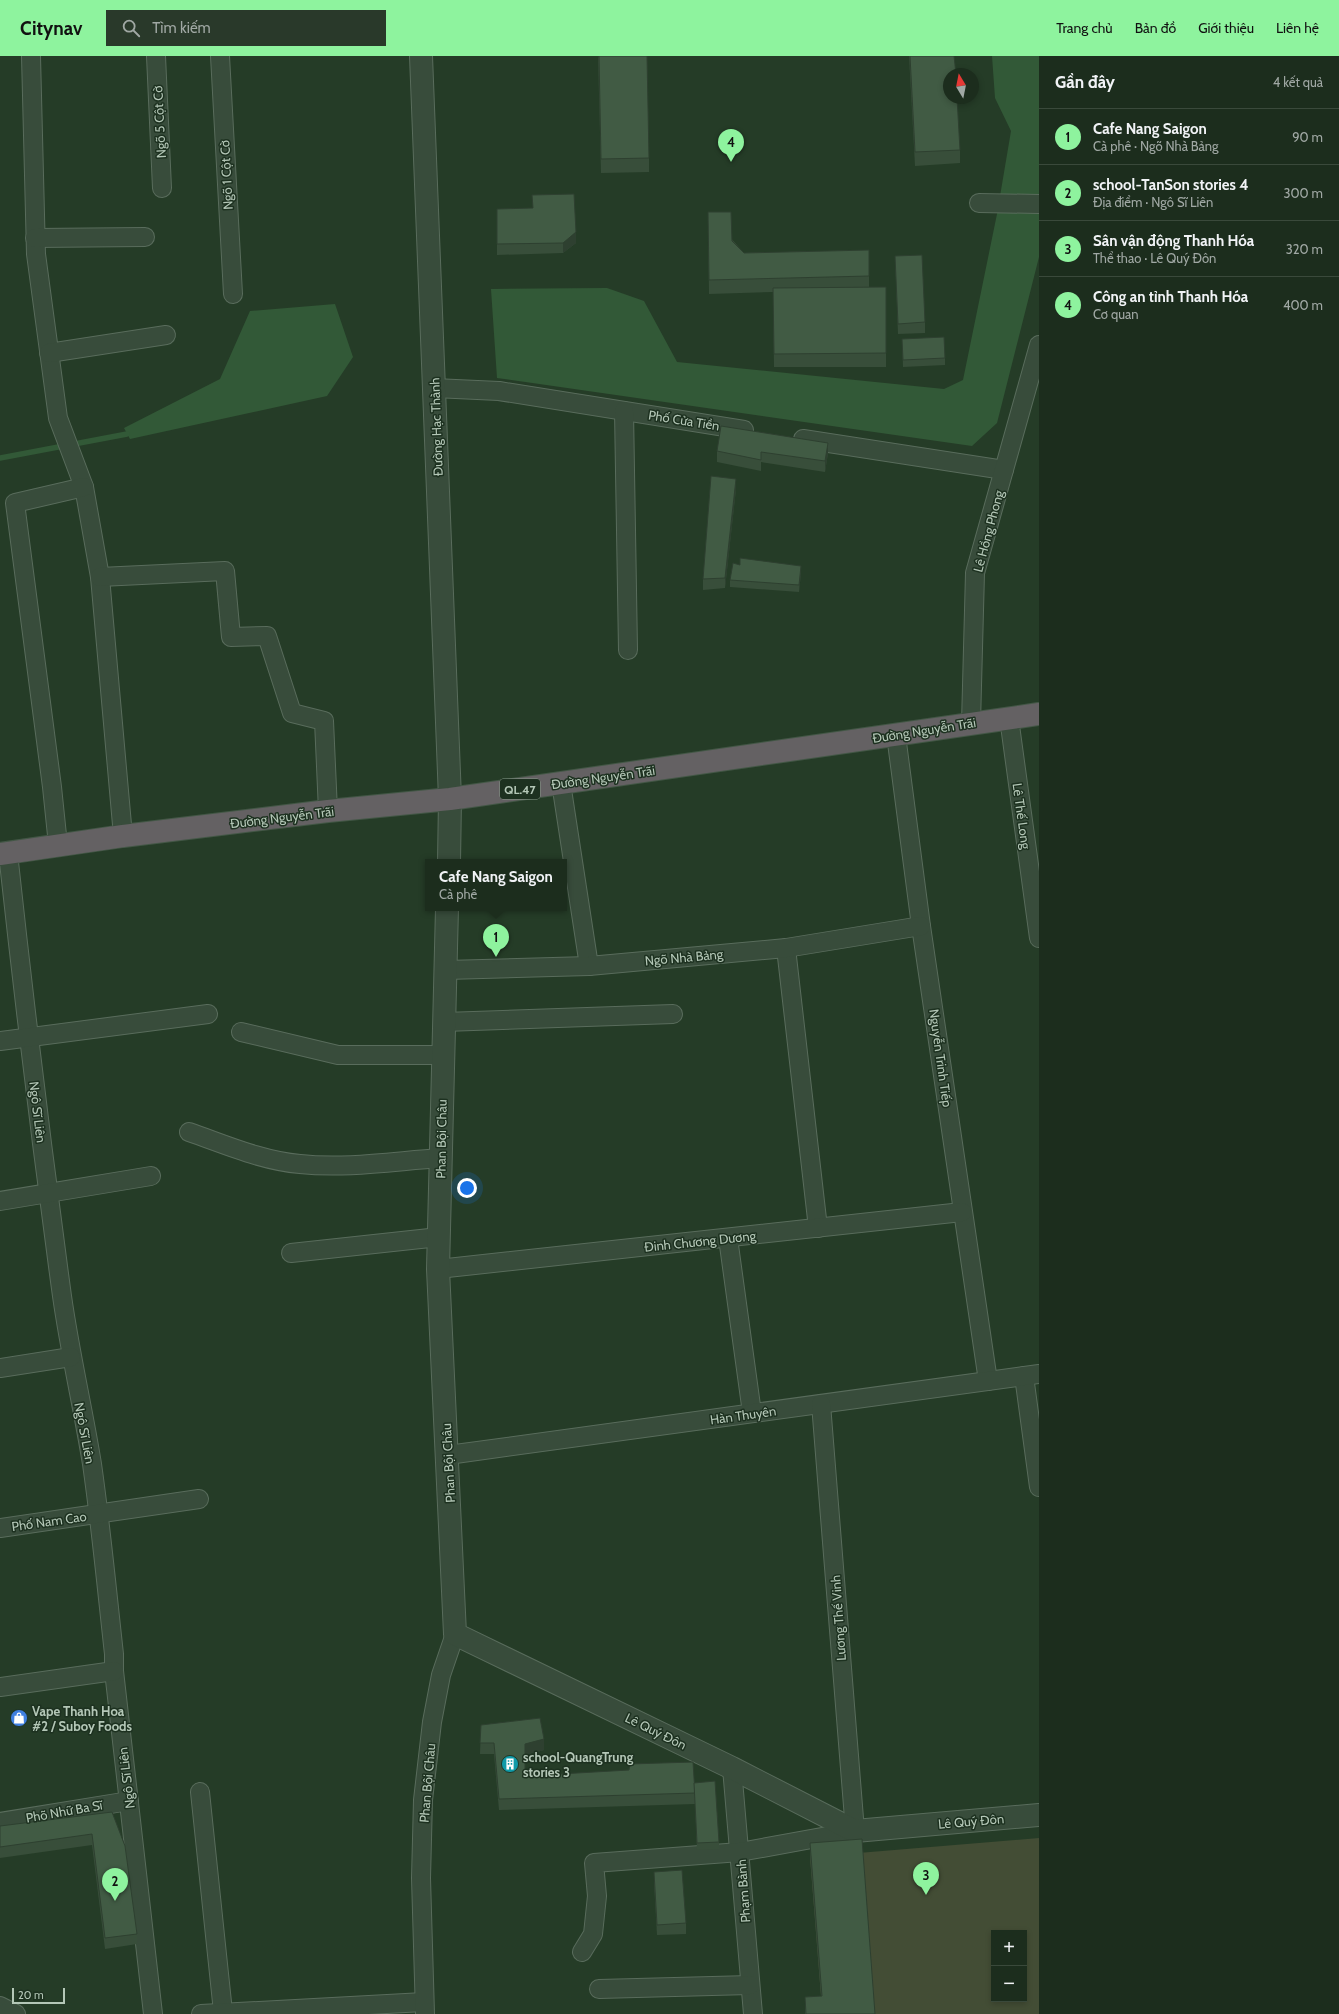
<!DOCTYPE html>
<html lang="vi">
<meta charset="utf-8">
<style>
:root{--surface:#1c2d1d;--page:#29392a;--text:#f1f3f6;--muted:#a0a8a4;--line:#3a493b;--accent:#8ef39e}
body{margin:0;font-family:Cabin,sans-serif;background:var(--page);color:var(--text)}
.controls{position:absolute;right:12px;bottom:12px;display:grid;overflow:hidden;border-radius:0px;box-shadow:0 2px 6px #0003}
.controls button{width:36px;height:36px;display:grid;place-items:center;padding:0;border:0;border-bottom:1px solid var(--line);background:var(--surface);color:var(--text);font:20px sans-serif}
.compass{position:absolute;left:943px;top:12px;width:36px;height:36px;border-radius:50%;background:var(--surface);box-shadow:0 2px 6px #0003;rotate:350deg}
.scale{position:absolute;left:12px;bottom:10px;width:53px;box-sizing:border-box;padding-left:4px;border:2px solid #b4c7b7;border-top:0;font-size:11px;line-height:14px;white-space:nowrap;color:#b4c7b7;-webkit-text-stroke:3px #1d3120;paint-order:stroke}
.you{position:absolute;left:467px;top:1132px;width:14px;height:14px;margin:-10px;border:3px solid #fff;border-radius:50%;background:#1a73e8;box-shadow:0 0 0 6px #1a73e833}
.badge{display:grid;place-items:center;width:26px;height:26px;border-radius:50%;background:var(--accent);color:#111;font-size:13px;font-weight:700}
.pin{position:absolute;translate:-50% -33px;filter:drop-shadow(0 1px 2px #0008)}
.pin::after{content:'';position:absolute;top:21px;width:14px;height:12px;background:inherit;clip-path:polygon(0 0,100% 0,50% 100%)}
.popup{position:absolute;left:425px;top:803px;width:142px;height:52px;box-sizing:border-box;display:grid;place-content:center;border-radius:0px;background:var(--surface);filter:drop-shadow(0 1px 3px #0005);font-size:13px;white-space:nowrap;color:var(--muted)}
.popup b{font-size:15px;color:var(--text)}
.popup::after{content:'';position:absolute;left:50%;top:100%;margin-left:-8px;border:8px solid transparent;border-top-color:var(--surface)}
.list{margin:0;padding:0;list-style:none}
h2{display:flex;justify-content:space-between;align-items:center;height:52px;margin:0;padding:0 16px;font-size:17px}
h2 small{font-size:13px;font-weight:400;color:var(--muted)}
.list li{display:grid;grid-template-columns:26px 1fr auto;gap:12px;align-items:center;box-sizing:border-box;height:56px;padding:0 16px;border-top:1px solid var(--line)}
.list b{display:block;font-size:15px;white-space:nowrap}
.list p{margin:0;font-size:13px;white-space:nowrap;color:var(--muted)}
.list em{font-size:13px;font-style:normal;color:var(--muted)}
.icon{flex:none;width:22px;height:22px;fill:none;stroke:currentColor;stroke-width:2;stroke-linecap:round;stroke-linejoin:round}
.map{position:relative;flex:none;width:1039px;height:1958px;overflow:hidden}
header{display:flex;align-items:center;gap:24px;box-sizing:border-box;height:56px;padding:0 20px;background:var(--accent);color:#111}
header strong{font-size:19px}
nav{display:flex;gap:22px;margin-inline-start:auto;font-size:14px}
.search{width:280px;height:36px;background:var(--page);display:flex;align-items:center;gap:10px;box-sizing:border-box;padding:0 14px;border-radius:0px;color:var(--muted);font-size:15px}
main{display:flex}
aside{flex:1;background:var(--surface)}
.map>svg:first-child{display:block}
.green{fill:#434d35;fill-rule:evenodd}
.water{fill:#325937}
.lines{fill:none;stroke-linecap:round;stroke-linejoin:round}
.stream{stroke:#325937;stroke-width:5.5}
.minor-casing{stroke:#596c5c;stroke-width:20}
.tertiary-casing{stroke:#596c5c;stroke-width:24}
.trunk-casing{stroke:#435746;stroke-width:24}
.minor{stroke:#384c3b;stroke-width:18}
.tertiary{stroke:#384c3b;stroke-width:22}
.trunk{stroke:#646163;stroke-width:22}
.wall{fill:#384e3a}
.shaded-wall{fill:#2e4030}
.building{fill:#415b44;stroke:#2e4030}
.labels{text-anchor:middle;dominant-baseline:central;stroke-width:3;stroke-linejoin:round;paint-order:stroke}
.shield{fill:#1d3120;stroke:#879a8a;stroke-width:1}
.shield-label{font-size:12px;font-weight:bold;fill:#b4c7b7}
.street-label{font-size:13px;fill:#b4c7b7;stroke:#1d3120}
.poi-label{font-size:13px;font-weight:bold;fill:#b4c7b7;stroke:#1d3120;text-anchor:start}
</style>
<header>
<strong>Citynav</strong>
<div class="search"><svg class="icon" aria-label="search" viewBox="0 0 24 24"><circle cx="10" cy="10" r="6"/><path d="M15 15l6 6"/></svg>Tìm kiếm</div>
<nav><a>Trang chủ</a><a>Bản đồ</a><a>Giới thiệu</a><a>Liên hệ</a></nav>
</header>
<main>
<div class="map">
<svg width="1039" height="1958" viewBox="0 0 1039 1958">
<rect width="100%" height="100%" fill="#253c27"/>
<path class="green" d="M1039,1782V1958H805V1955L822,1953L810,1801ZM994,1877H1024V1943H994Z"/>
<g class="water">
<path d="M992,0H1039V201L997,367L972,390L497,322L491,233L607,232L644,245L677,306L944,333L963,324L997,158L1011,75L995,42Z"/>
<path d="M335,248L353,301L327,340L130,383L124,372L220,323L250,255Z"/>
</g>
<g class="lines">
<path class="stream" d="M0,402L127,378"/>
<g class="minor-casing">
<g id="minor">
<path d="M31,0L36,198L58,362L84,431L100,521L123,780"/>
<path d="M156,0L162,132"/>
<path d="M220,0L233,238"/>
<path d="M979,147L1039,148"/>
<path d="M35,182L145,181"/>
<path d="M49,297L166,279"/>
<path d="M434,332L499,335L744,374"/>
<path d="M624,355L628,594"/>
<path d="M803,383L1004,414"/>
<path d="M100,521L225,515L231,581L267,580L292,657L324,665L328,755"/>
<path d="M1009,662L1039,882"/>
<path d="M971,667L975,517L1039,289"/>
<path d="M896,679L921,870L988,1325"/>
<path d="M561,727L589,910"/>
<path d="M58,789L52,731L15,447L84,431"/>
<path d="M8,797C24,945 42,1093 62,1240C70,1297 83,1352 92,1408C101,1471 107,1535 114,1598V1615L153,1958"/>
<path d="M786,892L818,1172"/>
<path d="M446,914L589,910L786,892L921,870"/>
<path d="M444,966L673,958"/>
<path d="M241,976L338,999H444"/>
<path d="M0,985L208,958"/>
<path d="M189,1076C224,1088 262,1105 300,1108C346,1113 395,1105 441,1102"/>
<path d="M0,1145L151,1120"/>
<path d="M728,1182L752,1357"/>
<path d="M291,1197L439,1181"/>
<path d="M438,1213L962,1156"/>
<path d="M0,1312L71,1301"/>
<path d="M1024,1320L1039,1431"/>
<path d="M448,1399L1039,1318"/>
<path d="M0,1472L199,1443"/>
<path d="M0,1631L114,1615"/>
<path d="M732,1712L753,1958"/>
<path d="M200,1736L223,1956"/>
<path d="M0,1766L129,1745"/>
<path d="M582,1896L593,1878L597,1840L594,1807L740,1796L855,1775L821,1348"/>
<path d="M599,1933L750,1929"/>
<path d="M0,1950L16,1958"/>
<path d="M201,1958L424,1946"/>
<path d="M425,1958L421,1822L423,1744L432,1666L441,1619L455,1578"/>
</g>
</g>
<g class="tertiary-casing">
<g id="tertiary">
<path d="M421,0L450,743L449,806"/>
<path d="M447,852L438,1213L455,1578L732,1712L855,1775L1039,1759"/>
</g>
</g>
<g class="trunk-casing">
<path id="trunk" d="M0,798L123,780L328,755L450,743L1039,658"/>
</g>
<use href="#minor" class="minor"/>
<use href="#tertiary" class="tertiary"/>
<use href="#trunk" class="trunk"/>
</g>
<g class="wall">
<path d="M598,0L649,102V116L601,117Z"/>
<path d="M909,0H954L960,94V107L915,110Z"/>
<path d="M532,152L576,187L563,197L497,199V153Z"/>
<path d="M708,156L744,197L869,194V231H886V311H774L773,236L709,238Z"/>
<path d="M895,200L925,266V277L898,278Z"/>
<path d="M902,283L945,302V309L903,311Z"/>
<path d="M717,395L828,397L825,416L761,406V415L717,406Z"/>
<path d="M736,433L725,532L703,534V523Z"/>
<path d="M740,502L801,517L799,536L730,531V524L740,509Z"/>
<path d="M481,1669L544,1694L525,1699V1720L694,1727L719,1786V1793L697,1794L695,1746V1748L499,1754L494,1698H480Z"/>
<path d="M112,1756L137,1878V1888L105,1893L92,1789L0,1802V1770Z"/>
<path d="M810,1787L875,1958H805V1941L821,1940L810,1801Z"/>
<path d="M654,1816L686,1867V1878L657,1879L654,1827Z"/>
</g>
<g class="shaded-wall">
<path d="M576,176V187L563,197V187Z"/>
<path d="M828,387V397L825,416V405Z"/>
<path d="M736,423V433L725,532V522Z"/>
<path d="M801,510V517L799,536V529Z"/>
<path d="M544,1683V1694L525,1699V1688Z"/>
</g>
<g class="building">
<path d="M599,0H647L649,102L601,103Z"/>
<path d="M910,0H954L956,18H949V42H957L960,94L915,96Z"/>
<path d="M574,138L576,176L563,187L497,188V153L533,152L532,139Z"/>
<path d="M708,156H731L732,185L744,197L869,194V220L709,224Z"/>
<path d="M922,199L925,266L898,268L895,200Z"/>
<path d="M886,231V297L774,298L773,232Z"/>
<path d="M944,281L945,302L903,304L902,283Z"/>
<path d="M721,370L828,387L825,405L761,396V404L717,395Z"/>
<path d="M711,420L736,423L725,522L703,523Z"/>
<path d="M740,502L801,510L799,529L730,524L733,507L740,509Z"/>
<path d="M540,1662L544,1683L525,1688V1720L629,1714L630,1708L693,1706L695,1737L499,1743L494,1687H480L481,1669Z"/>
<path d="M715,1725L719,1786L697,1787L694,1727Z"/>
<path d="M112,1756L125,1790L137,1878L105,1882L92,1778L0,1791V1770Z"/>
<path d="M862,1783L875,1958H806L805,1941L822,1940L810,1787Z"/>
<path d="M682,1814L686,1867L657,1869L654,1816Z"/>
</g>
<defs>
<g id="shop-disc" transform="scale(0.9)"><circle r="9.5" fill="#3f7fe0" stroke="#1d3120"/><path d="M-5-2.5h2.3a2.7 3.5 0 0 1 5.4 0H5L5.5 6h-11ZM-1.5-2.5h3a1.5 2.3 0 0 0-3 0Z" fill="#fff"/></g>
<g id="building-disc" transform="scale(0.9)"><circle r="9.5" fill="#0f9aa8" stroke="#1d3120"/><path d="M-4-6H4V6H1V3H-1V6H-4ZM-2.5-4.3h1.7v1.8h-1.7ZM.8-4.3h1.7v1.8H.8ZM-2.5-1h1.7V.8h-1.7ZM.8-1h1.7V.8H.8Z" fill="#fff"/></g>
</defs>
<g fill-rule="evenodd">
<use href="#shop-disc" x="19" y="1662"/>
<use href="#building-disc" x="510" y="1708"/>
</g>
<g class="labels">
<rect class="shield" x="500" y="723" width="40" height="20" rx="3"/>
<g class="shield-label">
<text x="520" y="733">QL.47</text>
</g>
<g class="street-label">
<text transform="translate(159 66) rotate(-93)">Ngõ 5 Cột Cờ</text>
<text transform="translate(226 119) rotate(-93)">Ngõ 1 Cột Cờ</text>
<text transform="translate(684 364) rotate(9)">Phố Cửa Tiền</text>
<text transform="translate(436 371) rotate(-92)">Đường Hạc Thành</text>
<text transform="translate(988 475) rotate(-75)">Lê Hồng Phong</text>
<text transform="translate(924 674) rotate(-9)">Đường Nguyễn Trãi</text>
<text transform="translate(603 721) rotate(-8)">Đường Nguyễn Trãi</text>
<text transform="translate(1022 760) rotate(82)">Lê Thế Long</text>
<text transform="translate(282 761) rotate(-7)">Đường Nguyễn Trãi</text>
<text transform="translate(684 901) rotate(-5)">Ngõ Nhà Bảng</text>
<text transform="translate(941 1002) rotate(82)">Nguyễn Trinh Tiếp</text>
<text transform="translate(38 1056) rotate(83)">Ngô Sĩ Liên</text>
<text transform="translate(441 1083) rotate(-89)">Phan Bội Châu</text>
<text transform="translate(700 1185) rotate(-6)">Đinh Chương Dương</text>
<text transform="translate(743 1359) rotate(-8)">Hàn Thuyên</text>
<text transform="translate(85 1377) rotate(79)">Ngô Sĩ Liên</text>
<text transform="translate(448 1407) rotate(-93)">Phan Bội Châu</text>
<text transform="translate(49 1465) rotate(-8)">Phố Nam Cao</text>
<text transform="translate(838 1562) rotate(-94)">Lương Thế Vinh</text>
<text transform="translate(656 1675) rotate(26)">Lê Quý Đôn</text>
<text transform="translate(126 1722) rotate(-97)">Ngô Sĩ Liên</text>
<text transform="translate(427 1727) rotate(-85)">Phan Bội Châu</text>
<text transform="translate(64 1755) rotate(-10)">Phõ Nhữ Ba Sĩ</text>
<text transform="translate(971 1765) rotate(-5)">Lê Quý Đôn</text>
<text transform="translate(743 1835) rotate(-94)">Phạm Bành</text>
</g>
<g class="poi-label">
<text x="32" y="1655">Vape Thanh Hoa<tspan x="32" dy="15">#2 / Suboy Foods</tspan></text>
<text x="523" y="1701">school-QuangTrung<tspan x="523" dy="15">stories 3</tspan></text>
</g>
</g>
</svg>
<div class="controls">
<button>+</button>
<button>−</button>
</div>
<svg class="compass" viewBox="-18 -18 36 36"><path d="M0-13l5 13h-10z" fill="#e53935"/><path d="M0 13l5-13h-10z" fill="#a0a8a4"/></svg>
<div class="scale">20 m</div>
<div class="you"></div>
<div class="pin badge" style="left:496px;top:901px">1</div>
<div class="popup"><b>Cafe Nang Saigon</b>Cà phê</div>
<div class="pin badge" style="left:115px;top:1845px">2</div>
<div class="pin badge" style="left:926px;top:1839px">3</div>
<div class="pin badge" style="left:731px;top:106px">4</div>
</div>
<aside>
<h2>Gần đây<small>4 kết quả</small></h2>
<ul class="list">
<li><span class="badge">1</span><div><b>Cafe Nang Saigon</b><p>Cà phê · Ngõ Nhà Bảng</p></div><em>90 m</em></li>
<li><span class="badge">2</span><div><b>school-TanSon stories 4</b><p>Địa điểm · Ngô Sĩ Liên</p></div><em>300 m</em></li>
<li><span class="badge">3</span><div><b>Sân vận động Thanh Hóa</b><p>Thể thao · Lê Quý Đôn</p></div><em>320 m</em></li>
<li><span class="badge">4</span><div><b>Công an tỉnh Thanh Hóa</b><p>Cơ quan</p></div><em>400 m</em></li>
</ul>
</aside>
</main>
